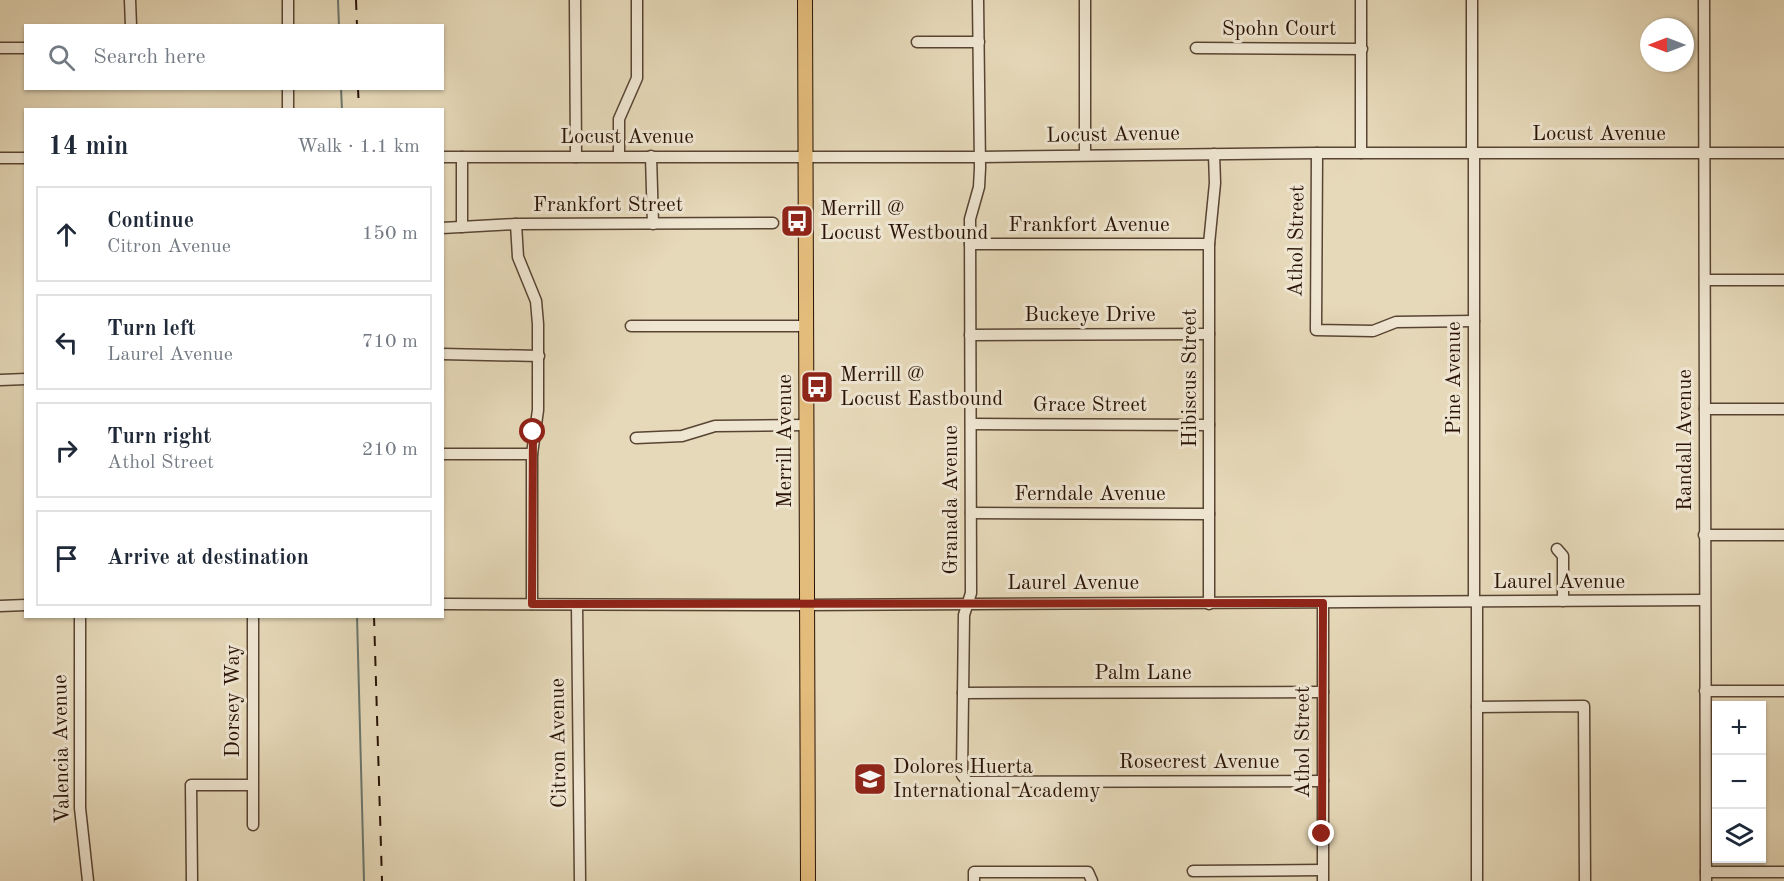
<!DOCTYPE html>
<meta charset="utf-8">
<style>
:root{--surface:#fff;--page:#f2f2f3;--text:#1f2937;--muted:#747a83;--line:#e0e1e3}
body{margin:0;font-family:"Old Standard TT",serif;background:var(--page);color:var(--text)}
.controls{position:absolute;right:18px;bottom:18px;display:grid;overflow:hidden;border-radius:0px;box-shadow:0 2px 4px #0004}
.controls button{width:54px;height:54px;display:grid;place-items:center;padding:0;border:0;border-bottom:2px solid var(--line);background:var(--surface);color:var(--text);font:30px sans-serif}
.compass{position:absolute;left:1640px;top:18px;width:54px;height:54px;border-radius:50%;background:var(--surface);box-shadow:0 2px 4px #0004;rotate:270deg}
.stop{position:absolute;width:18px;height:18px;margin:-14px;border:4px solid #8f2418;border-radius:50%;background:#fff}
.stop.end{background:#8f2418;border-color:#fff;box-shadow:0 2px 6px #0008}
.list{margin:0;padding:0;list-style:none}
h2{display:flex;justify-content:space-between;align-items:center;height:78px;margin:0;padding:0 24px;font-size:26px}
h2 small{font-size:20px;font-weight:400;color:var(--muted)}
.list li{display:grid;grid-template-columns:39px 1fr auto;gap:18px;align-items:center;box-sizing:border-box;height:96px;margin:0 12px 12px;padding:0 12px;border:2px solid var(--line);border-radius:0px}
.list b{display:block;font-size:22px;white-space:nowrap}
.list p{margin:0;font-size:20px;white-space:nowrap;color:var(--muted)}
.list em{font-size:20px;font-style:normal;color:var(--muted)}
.icon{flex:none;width:33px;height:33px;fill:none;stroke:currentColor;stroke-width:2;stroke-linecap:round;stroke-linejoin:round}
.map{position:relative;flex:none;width:1784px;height:881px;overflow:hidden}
.search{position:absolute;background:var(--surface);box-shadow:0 2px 4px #0004;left:24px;top:24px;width:420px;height:66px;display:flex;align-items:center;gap:15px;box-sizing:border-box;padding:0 21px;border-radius:0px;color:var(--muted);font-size:22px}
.panel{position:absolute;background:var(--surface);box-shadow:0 2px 4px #0004;left:24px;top:108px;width:420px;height:510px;border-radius:0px}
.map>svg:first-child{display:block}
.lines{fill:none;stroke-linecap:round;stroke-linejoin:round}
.stream{stroke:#6a776e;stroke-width:2}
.minor-casing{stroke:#584433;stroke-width:13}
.major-casing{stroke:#281206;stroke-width:16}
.minor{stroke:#efe6d2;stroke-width:10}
.major{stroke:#e3bc7c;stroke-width:14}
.rail{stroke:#281206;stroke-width:2;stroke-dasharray:10 10;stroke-linecap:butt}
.route{stroke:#8f2418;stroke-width:8}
.labels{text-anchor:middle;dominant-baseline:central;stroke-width:6;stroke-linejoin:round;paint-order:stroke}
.street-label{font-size:21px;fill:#281206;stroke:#efe6d2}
.poi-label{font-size:21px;fill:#281206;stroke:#efe6d2;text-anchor:start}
</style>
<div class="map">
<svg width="1784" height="881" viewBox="0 0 1784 881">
<rect width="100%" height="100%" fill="#e6d9b9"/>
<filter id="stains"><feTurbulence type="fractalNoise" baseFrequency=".00333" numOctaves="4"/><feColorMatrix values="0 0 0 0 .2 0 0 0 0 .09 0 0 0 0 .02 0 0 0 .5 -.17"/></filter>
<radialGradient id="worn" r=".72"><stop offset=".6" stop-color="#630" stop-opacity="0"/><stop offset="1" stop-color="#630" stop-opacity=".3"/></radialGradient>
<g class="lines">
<g class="stream">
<path d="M338,0L339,26"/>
<path d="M341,88L342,110"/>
<path d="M357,616L364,881"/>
</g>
<g class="minor-casing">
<g id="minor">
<path d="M130,0L131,26"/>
<path d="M288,0V26"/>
<path d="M575,0L576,157"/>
<path d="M978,0L980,168L979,187L970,219L971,593L964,615L962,775L968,782L1323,781"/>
<path d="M1085,0V154"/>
<path d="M1361,0V153"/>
<path d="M1704,0L1706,881"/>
<path d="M917,42H979"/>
<path d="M0,48H26"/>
<path d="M1196,48L1362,49"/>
<path d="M288,88V110"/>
<path d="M1317,153L1316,330L1373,331L1396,322L1474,321"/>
<path d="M1472,154V0"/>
<path d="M619,156V119L637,78V0"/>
<path d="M651,156L653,224"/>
<path d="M442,157H980L1317,153H1784"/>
<path d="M462,157V227"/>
<path d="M0,158H26"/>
<path d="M516,224L518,257L536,301L538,324V410L532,454V604"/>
<path d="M442,228L516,224L773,223"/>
<path d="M970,244H1209"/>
<path d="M1705,280H1784"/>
<path d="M631,326H805"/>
<path d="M970,335L1209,334"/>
<path d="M442,354L539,356"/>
<path d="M0,380L26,379"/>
<path d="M1705,409H1784"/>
<path d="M971,424L1209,425"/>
<path d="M636,438L682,436L715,426L806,425"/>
<path d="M442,454H532"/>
<path d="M971,513L1209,514"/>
<path d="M1704,535H1784"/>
<path d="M1557,549L1563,556V601"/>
<path d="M1474,602V154"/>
<path d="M1477,602V881"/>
<path d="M442,604L806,605L1704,600"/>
<path d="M1209,604V244L1215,183L1214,154"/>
<path d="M577,605L580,881"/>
<path d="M0,606L26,605"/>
<path d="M80,616V808L88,881"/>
<path d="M253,616V825"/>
<path d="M1705,691H1784"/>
<path d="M963,693L1323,692"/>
<path d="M1477,707L1584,706L1585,881"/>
<path d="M1193,871L1322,870"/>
<path d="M1706,872H1784"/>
<path d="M192,881L191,785H251"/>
<path d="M974,881V872H1088L1092,881"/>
<path d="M1323,881V603"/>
</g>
</g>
<g class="major-casing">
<path id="major" d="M805,0L808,881"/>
</g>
<use href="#minor" class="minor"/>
<use href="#major" class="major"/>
<g class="rail">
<path d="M356,0L357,26"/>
<path d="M358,88L359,110"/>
<path d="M374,616L382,881"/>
</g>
</g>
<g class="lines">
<path class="route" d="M533,432L532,604L1323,603L1322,834"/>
</g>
<defs>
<g id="bus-square" transform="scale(1.725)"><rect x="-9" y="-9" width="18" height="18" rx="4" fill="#8f2418" stroke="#efe6d2"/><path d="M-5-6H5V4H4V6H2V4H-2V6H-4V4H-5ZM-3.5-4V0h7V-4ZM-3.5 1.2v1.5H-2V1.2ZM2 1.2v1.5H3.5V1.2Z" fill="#fff"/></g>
<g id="school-square" transform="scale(1.725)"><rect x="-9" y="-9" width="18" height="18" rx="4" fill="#8f2418" stroke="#efe6d2"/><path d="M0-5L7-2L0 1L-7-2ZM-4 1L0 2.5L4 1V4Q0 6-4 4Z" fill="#fff"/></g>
</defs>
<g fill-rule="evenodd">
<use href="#bus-square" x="797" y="221"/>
<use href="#bus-square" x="817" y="387"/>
<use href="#school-square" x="870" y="779"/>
</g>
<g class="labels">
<g class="street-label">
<text x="1279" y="29">Spohn Court</text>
<text x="1599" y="134">Locust Avenue</text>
<text transform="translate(1113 135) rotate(-1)">Locust Avenue</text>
<text x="627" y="137">Locust Avenue</text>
<text x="608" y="205">Frankfort Street</text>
<text x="1089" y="225">Frankfort Avenue</text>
<text transform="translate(1297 241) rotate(-89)">Athol Street</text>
<text x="1090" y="315">Buckeye Drive</text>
<text transform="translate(1190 378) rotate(-90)">Hibiscus Street</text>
<text transform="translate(1454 378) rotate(-90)">Pine Avenue</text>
<text x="1090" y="405">Grace Street</text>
<text transform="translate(1685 440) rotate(-90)">Randall Avenue</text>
<text transform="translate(785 441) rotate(-90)">Merrill Avenue</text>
<text x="1090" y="494">Ferndale Avenue</text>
<text transform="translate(951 500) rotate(-90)">Granada Avenue</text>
<text x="1559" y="582">Laurel Avenue</text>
<text x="1073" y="583">Laurel Avenue</text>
<text x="1143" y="673">Palm Lane</text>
<text transform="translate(233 701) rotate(-90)">Dorsey Way</text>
<text transform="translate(1303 742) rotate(-90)">Athol Street</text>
<text transform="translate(559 743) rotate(-91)">Citron Avenue</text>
<text transform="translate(62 749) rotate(-91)">Valencia Avenue</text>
<text x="1199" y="762">Rosecrest Avenue</text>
</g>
<g class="poi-label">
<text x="820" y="209">Merrill @<tspan x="820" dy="24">Locust Westbound</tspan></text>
<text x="840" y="375">Merrill @<tspan x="840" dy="24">Locust Eastbound</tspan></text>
<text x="893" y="767">Dolores Huerta<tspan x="893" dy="24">International Academy</tspan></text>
</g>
</g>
<rect width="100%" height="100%" filter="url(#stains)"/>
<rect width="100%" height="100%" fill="url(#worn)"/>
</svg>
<div class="controls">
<button>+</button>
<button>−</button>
<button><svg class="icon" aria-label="layers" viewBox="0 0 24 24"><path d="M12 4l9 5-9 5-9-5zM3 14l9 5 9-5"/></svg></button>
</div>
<svg class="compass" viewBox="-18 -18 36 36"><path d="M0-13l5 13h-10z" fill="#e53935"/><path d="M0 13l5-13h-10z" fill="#747a83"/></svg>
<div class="stop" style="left:533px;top:432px"></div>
<div class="stop end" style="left:1322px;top:834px"></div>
<div class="search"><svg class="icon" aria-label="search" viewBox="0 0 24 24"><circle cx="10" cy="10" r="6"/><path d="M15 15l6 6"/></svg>Search here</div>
<section class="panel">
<h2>14 min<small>Walk · 1.1 km</small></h2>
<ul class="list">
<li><svg class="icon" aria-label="ahead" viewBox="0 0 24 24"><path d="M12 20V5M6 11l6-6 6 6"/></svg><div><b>Continue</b><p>Citron Avenue</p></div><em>150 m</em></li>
<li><svg class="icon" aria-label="left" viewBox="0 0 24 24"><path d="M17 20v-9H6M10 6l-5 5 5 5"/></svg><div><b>Turn left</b><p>Laurel Avenue</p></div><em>710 m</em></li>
<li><svg class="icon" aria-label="right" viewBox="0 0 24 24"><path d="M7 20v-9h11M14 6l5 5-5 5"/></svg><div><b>Turn right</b><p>Athol Street</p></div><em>210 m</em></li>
<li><svg class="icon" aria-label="arrive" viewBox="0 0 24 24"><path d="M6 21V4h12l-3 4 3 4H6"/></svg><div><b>Arrive at destination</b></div></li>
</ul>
</section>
</div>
